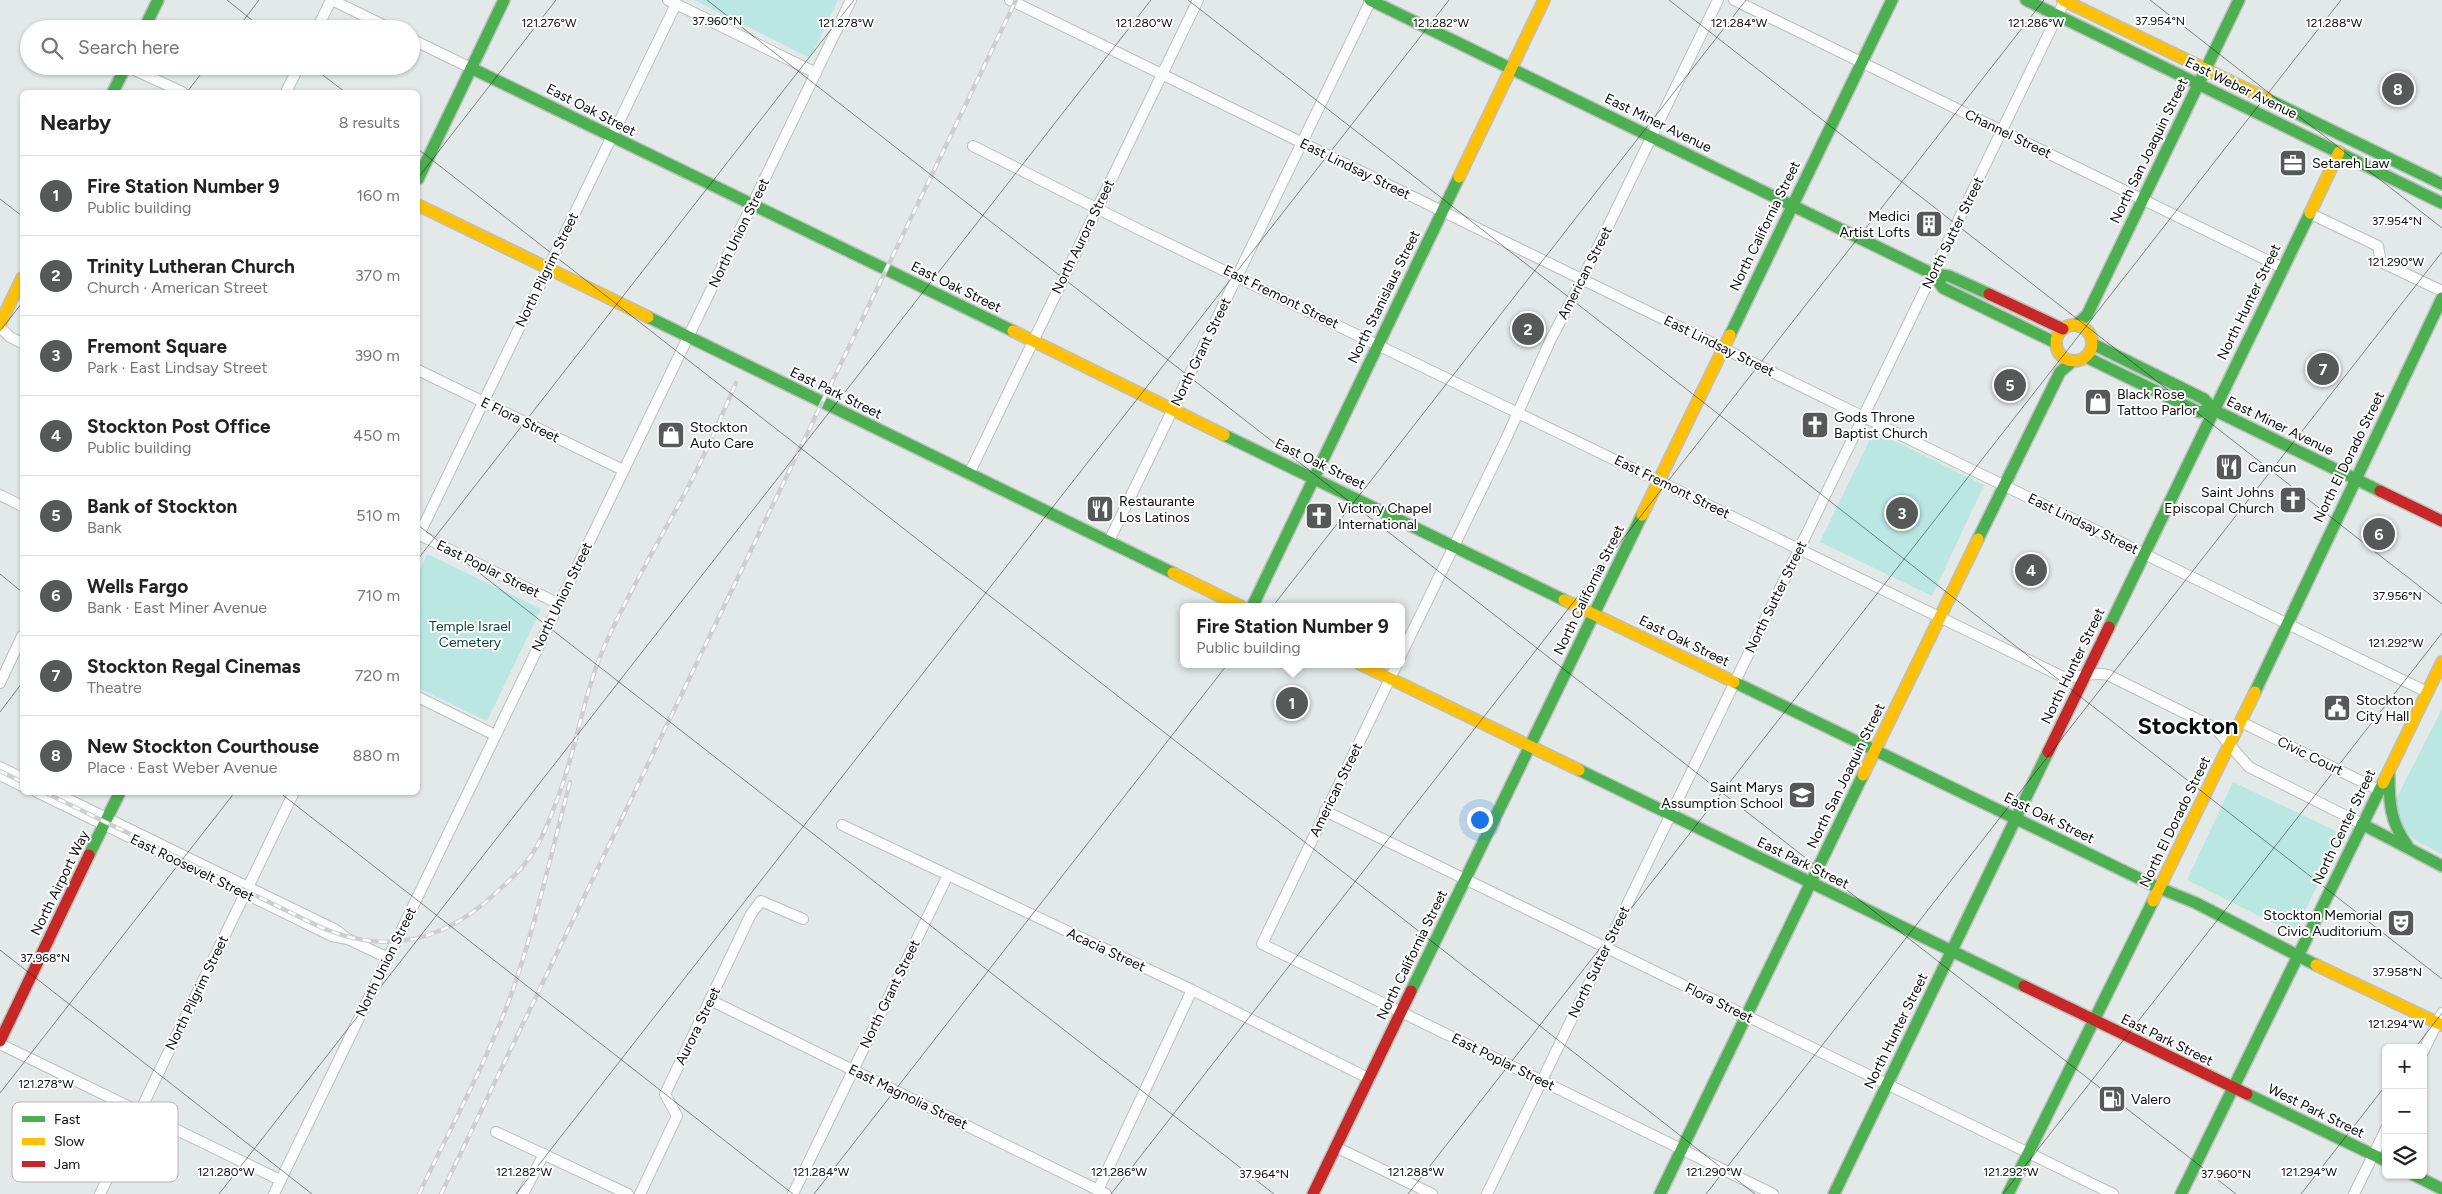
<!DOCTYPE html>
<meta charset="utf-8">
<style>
:root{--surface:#fff;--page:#f6f6f6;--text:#222;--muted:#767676;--line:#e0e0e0;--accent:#555a59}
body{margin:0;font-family:Figtree,sans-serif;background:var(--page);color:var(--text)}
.controls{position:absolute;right:15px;bottom:15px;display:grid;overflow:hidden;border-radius:8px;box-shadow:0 1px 4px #0004}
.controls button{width:45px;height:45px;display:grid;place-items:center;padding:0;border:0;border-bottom:1px solid var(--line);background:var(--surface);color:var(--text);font:25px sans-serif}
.you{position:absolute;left:1479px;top:819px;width:18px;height:18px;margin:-12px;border:4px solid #fff;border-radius:50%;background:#1a73e8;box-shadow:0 0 0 8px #1a73e833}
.badge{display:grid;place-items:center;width:32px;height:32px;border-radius:50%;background:var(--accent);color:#fff;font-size:16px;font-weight:700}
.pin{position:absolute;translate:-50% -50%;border:2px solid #fff;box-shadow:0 1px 5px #0006}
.popup{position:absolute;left:1180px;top:603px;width:225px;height:65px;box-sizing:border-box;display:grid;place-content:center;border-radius:8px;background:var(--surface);filter:drop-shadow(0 1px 4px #0005);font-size:16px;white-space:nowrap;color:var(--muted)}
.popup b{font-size:19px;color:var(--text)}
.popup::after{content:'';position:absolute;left:50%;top:100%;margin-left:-10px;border:10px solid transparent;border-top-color:var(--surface)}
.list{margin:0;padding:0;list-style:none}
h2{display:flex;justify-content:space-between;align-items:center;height:65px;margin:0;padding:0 20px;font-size:21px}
h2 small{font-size:16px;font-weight:400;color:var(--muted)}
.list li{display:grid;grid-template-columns:32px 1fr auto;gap:15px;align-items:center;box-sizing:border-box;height:80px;padding:0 20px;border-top:1px solid var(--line)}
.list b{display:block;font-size:19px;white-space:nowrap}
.list p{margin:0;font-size:16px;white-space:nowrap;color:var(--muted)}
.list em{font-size:16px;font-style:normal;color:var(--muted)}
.icon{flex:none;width:28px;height:28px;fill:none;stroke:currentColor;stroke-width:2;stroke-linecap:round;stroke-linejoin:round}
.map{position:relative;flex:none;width:2442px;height:1194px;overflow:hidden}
.search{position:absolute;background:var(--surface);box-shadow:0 1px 4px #0004;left:20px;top:20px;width:400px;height:55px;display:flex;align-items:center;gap:12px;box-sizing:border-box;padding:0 18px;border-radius:28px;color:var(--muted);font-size:19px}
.panel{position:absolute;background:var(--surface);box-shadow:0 1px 4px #0004;left:20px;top:90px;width:400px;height:705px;border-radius:8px}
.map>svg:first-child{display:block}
.green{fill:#bae7e1}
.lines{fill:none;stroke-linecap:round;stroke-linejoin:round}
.street-casing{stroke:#bbc0bf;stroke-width:12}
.fast-casing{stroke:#bbc0bf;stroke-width:14}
.slow-casing{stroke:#bbc0bf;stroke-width:14}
.jam-casing{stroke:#bbc0bf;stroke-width:14}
.street{stroke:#fbfcfc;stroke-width:10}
.fast{stroke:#4caf50;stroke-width:11}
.slow{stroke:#ffc107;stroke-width:11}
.jam{stroke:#c62828;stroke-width:11}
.rail-casing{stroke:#cccfce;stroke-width:4.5}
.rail{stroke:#fff;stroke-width:2.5;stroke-dasharray:8;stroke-linecap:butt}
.ticks{fill:none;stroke:#090d0c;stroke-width:1;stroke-opacity:0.45}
.labels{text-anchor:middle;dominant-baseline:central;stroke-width:4;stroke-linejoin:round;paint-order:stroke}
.street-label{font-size:14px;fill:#090d0c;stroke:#fff}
.poi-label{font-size:14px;fill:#090d0c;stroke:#fff;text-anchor:start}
.park-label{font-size:14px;fill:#0b413c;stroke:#fff}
.town-label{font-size:24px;font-weight:bold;fill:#090d0c;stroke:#fff}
.key{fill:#fff;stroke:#b5b6b6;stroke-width:1}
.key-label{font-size:14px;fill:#090d0c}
.ticks-label{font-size:12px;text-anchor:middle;fill:#090d0c;stroke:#fff;stroke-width:4;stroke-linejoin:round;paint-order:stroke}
</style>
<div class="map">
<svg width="2442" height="1194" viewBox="0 0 2442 1194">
<rect width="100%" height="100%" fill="#e2e9e8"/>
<g class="green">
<path d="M694,0H838L810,58Z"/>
<path d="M1874,431L1984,485L1932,596L1820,542Z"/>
<path d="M427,554L541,609L487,721L418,688V574Z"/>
<path d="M2442,709V854C2415,840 2404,838 2392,807Z"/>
<path d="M2233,782L2338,832L2341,837L2295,931L2291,932L2187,880Z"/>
</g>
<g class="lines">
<g class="street-casing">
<g id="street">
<path d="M332,0L391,29"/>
<path d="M668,0L816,73"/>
<path d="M1010,0L2427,692"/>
<path d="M1734,0L2283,268"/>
<path d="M317,29L331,0"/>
<path d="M411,39L471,68"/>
<path d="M126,66L182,92"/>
<path d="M286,92L299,66"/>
<path d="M973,146L1138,229L2061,676C2077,680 2092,671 2108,675L2215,728L2249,767L2362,824"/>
<path d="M2309,213L2378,246L2381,262L2442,291"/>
<path d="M0,327L10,337L22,343"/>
<path d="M418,370L623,470"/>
<path d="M969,474L1198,0"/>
<path d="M0,495L22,506"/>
<path d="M418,534L559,604"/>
<path d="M418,537L676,4"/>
<path d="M1109,541L1371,0"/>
<path d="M1401,655L1506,439L1551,339L1582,280L1718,0"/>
<path d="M1397,664L1262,944L1773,1194"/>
<path d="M0,683L22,636"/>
<path d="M418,697L495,735"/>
<path d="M2241,722L2379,790"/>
<path d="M0,767L22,778"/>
<path d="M0,775L22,786"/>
<path d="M37,792L332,936L348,939L388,958"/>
<path d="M53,792L336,930L345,937"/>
<path d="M1325,811L2113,1194"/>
<path d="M842,825L1192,990L1370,1079"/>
<path d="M710,1000L1106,1194"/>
<path d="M0,1044L280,1180"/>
<path d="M2423,1052L2442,1013"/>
<path d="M496,1132L628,1194"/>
<path d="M1336,1147L1432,1194"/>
<path d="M1098,1190L1192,990"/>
<path d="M100,1194L294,792"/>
<path d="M274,1194L851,0"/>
<path d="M523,1194L544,1154"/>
<path d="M640,1194L677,1116L665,1094L751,914L761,901L803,919"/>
<path d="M793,1194L948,875"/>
<path d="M1487,1194L2065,0"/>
<path d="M2354,1194L2386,1129"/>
</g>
</g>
<g class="fast-casing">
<g id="fast">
<path d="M1370,0L1933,274L1949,276L1989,294"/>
<path d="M2026,0L2442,203"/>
<path d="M144,29L158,0"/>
<path d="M471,68L1013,331"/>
<path d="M113,92L126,66"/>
<path d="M2267,99L2442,184"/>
<path d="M418,179L504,0"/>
<path d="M1933,274L1943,288L2056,343"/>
<path d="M648,317L1173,573"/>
<path d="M2076,325L2087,315L2239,0"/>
<path d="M1730,335L1892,0"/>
<path d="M2093,344L2204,399L2214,410L2380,491"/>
<path d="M2086,357L2199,412L2214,410"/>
<path d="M1224,435L1564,600"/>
<path d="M1978,539L2060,372L2073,361"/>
<path d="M1252,607L1459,177"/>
<path d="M2109,627L2310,213"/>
<path d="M1734,682L2159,888L2196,903L2316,965"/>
<path d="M2255,692L2442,298"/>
<path d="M1579,770L2024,986"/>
<path d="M2389,774C2389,802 2390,822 2407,845"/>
<path d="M2362,824L2442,866"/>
<path d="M89,855L120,792"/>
<path d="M1411,991L1642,515"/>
<path d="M2247,1094L2386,1161"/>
<path d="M2414,1175L2442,1189"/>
<path d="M1660,1194L1863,775"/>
<path d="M1834,1194L2048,752"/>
<path d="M2008,1194L2153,901"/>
<path d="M2181,1194L2383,783"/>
</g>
</g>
<g class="slow-casing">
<g id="slow">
<path d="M2063,0L2267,99"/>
<path d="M1459,177L1544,0"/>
<path d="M418,205L648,317"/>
<path d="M2310,213L2339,152"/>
<path d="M0,324L22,278"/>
<circle cx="2074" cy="343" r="18"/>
<path d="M1013,331L1224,435"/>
<path d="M1642,515L1730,335"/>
<path d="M1173,573L1242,607"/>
<path d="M1564,600L1734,682"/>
<path d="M1360,664L1579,770"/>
<path d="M1863,775L1978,539"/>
<path d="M2383,783L2442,662"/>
<path d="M2153,901L2255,692"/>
<path d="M2316,965L2442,1025"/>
</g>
</g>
<g class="jam-casing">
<g id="jam">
<path d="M1989,294L2063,329"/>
<path d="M2380,491L2442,521"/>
<path d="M2048,752L2109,627"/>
<path d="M2024,986L2247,1094"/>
<path d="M0,1041L89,855"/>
<path d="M1313,1194L1411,991"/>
</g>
</g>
<use href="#street" class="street"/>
<use href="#fast" class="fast"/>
<use href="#slow" class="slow"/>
<use href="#jam" class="jam"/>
<g class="rail-casing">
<g id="rail">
<path d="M0,771L22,782"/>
<path d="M44,792L316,925C385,957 445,942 498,891C511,879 525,866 534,851C543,837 549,821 555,805C576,754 582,698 604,647C628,593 658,543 686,491C705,456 720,419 736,383"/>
<path d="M419,1194C450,1129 485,1065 510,998C535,928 551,854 570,782"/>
<path d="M441,1194L1016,0"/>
</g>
</g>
<use href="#rail" class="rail"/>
</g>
<path class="ticks" d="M227,0L263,29M707,0L2236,1194M1188,0L2442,979M1669,0L2442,604M2150,0L2442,228M237,29L259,0M311,66L345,92M187,92L207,66M418,149L1755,1194M418,178L556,0M0,199L22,216M0,331L22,303M418,525L1274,1194M418,559L854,0M0,574L22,592M0,712L22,683M279,792L793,1194M0,950L312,1194M2415,1048L2442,1013M0,1093L235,792M219,1194L1151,0M516,1194L1449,0M814,1194L1746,0M1111,1194L2044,0M1408,1194L2341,0M1706,1194L2442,252M2003,1194L2442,633M2301,1194L2386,1085"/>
<defs>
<g id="office-square" transform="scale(1.4375)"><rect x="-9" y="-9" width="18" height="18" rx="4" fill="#555a59" stroke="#fff"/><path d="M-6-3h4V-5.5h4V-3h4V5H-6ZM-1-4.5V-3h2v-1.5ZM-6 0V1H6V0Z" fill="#fff"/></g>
<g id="building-square" transform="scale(1.4375)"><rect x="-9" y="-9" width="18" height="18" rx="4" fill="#555a59" stroke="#fff"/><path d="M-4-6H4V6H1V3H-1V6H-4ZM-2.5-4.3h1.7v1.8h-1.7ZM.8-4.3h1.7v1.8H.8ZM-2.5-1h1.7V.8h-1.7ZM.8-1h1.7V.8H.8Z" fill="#fff"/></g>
<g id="shop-square" transform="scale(1.4375)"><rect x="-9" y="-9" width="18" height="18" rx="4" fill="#555a59" stroke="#fff"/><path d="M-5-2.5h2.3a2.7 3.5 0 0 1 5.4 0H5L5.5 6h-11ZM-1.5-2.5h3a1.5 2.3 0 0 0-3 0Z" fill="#fff"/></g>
<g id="church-square" transform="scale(1.4375)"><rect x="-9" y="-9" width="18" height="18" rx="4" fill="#555a59" stroke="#fff"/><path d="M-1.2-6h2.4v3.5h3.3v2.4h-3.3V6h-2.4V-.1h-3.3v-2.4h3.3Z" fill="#fff"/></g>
<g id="restaurant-square" transform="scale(1.4375)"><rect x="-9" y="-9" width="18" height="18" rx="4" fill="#555a59" stroke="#fff"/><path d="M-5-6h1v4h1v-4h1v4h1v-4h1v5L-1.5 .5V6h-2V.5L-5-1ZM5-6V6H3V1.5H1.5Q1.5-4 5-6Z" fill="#fff"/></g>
<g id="civic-square" transform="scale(1.4375)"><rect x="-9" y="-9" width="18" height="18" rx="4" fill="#555a59" stroke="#fff"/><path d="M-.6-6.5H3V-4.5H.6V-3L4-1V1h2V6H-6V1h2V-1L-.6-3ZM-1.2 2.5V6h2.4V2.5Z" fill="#fff"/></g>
<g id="school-square" transform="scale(1.4375)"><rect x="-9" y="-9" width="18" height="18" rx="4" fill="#555a59" stroke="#fff"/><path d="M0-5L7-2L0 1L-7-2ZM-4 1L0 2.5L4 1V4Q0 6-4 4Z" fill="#fff"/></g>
<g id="theatre-square" transform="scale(1.4375)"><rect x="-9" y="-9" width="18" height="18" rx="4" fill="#555a59" stroke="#fff"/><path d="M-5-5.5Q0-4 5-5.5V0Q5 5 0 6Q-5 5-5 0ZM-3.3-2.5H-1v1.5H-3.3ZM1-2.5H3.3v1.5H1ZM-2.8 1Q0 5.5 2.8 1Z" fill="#fff"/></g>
<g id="fuel-square" transform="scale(1.4375)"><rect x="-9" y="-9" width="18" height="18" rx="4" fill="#555a59" stroke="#fff"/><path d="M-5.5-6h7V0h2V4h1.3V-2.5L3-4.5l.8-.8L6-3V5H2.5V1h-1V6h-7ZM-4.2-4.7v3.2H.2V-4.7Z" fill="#fff"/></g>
</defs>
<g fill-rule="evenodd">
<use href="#office-square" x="2293" y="163"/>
<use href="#building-square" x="1929" y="224"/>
<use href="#shop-square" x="2098" y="402"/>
<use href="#church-square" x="1815" y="425"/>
<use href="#shop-square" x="671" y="435"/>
<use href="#restaurant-square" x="2229" y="467"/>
<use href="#church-square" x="2293" y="500"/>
<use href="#restaurant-square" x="1100" y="509"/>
<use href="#church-square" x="1319" y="516"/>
<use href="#civic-square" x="2337" y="708"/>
<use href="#school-square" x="1802" y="795"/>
<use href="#theatre-square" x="2401" y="923"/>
<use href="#fuel-square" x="2112" y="1099"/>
</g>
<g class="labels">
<g class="street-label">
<text transform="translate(2241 88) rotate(26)">East Weber Avenue</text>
<text transform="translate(591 110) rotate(27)">East Oak Street</text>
<text transform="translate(1658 123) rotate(26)">East Miner Avenue</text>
<text transform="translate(2008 134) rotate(26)">Channel Street</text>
<text transform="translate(2149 151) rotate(-64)">North San Joaquin Street</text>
<text transform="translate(1355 169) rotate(26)">East Lindsay Street</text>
<text transform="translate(1765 226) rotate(-64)">North California Street</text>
<text transform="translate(739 233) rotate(-64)">North Union Street</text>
<text transform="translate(1953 233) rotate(-64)">North Sutter Street</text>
<text transform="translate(1083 237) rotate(-64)">North Aurora Street</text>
<text transform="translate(547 270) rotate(-64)">North Pilgrim Street</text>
<text transform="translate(1585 273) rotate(-63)">American Street</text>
<text transform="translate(956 287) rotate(26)">East Oak Street</text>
<text transform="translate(1281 297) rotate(26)">East Fremont Street</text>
<text transform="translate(1384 297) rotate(-64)">North Stanislaus Street</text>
<text transform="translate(2249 302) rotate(-64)">North Hunter Street</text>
<text transform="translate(1719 346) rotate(26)">East Lindsay Street</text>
<text transform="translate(1201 352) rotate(-64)">North Grant Street</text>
<text transform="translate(836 393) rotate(26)">East Park Street</text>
<text transform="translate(520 420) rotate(26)">E Flora Street</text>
<text transform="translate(2280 426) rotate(26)">East Miner Avenue</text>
<text transform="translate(2349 457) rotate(-64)">North El Dorado Street</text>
<text transform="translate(1320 464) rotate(26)">East Oak Street</text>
<text transform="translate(1672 487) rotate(26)">East Fremont Street</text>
<text transform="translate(2083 524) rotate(26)">East Lindsay Street</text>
<text transform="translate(488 569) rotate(26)">East Poplar Street</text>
<text transform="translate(1589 590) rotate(-64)">North California Street</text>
<text transform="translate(562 597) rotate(-64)">North Union Street</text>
<text transform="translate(1776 597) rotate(-64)">North Sutter Street</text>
<text transform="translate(1684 641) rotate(26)">East Oak Street</text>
<text transform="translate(2073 666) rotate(-64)">North Hunter Street</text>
<text transform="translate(2310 756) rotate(26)">Civic Court</text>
<text transform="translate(1846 776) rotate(-64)">North San Joaquin Street</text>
<text transform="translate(1336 790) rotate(-64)">American Street</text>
<text transform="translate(2049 818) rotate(26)">East Oak Street</text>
<text transform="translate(2175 822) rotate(-64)">North El Dorado Street</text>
<text transform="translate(2344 827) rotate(-64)">North Center Street</text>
<text transform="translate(1803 863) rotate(26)">East Park Street</text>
<text transform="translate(192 868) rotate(26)">East Roosevelt Street</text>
<text transform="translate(60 883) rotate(-64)">North Airport Way</text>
<text transform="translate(1106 950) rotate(25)">Acacia Street</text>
<text transform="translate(1412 955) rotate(-64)">North California Street</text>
<text transform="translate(386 962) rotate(-64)">North Union Street</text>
<text transform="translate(1599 962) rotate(-64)">North Sutter Street</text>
<text transform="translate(197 993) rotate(-64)">North Pilgrim Street</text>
<text transform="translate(890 994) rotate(-64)">North Grant Street</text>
<text transform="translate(1719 1003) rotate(26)">Flora Street</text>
<text transform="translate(698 1026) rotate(-64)">Aurora Street</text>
<text transform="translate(1896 1031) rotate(-64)">North Hunter Street</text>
<text transform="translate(2167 1040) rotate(26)">East Park Street</text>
<text transform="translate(1503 1062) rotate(26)">East Poplar Street</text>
<text transform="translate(908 1097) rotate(26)">East Magnolia Street</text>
<text transform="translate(2316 1111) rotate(26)">West Park Street</text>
</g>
<g class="poi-label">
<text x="2312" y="163">Setareh Law</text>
<text x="1910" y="216" text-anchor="end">Medici<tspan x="1910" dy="16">Artist Lofts</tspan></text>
<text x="2117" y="394">Black Rose<tspan x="2117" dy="16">Tattoo Parlor</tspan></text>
<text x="1834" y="417">Gods Throne<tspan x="1834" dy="16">Baptist Church</tspan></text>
<text x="690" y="427">Stockton<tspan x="690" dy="16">Auto Care</tspan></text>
<text x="2248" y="467">Cancun</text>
<text x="2274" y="492" text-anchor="end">Saint Johns<tspan x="2274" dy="16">Episcopal Church</tspan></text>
<text x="1119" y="501">Restaurante<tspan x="1119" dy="16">Los Latinos</tspan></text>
<text x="1338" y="508">Victory Chapel<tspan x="1338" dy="16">International</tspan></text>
<text x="2356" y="700">Stockton<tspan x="2356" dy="16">City Hall</tspan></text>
<text x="1783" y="787" text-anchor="end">Saint Marys<tspan x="1783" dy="16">Assumption School</tspan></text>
<text x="2382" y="915" text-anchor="end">Stockton Memorial<tspan x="2382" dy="16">Civic Auditorium</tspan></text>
<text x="2131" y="1099">Valero</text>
</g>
<g class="park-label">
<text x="470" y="626">Temple Israel<tspan x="470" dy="16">Cemetery</tspan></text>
</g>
<g class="town-label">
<text x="2188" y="725">Stockton</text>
</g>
</g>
<rect x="12" y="1102" width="166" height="80" rx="8" class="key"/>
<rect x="22" y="1116" width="23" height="6" fill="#4caf50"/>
<rect x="22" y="1138" width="23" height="7" fill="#ffc107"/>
<rect x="22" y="1161" width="23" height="6" fill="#c62828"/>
<g class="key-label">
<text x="54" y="1124">Fast</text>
<text x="54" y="1146">Slow</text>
<text x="54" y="1169">Jam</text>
</g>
<g class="ticks-label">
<text x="2160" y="25">37.954°N</text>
<text x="717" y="25">37.960°N</text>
<text x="549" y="27">121.276°W</text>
<text x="846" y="27">121.278°W</text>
<text x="1144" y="27">121.280°W</text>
<text x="1441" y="27">121.282°W</text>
<text x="1739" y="27">121.284°W</text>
<text x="2036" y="27">121.286°W</text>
<text x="2334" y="27">121.288°W</text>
<text x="2397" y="225">37.954°N</text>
<text x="2396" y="266">121.290°W</text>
<text x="2397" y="600">37.956°N</text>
<text x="2396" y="647">121.292°W</text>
<text x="45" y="962">37.968°N</text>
<text x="2397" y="976">37.958°N</text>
<text x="2396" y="1028">121.294°W</text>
<text x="46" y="1088">121.278°W</text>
<text x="226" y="1176">121.280°W</text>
<text x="524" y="1176">121.282°W</text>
<text x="821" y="1176">121.284°W</text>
<text x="1119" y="1176">121.286°W</text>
<text x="1416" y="1176">121.288°W</text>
<text x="1714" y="1176">121.290°W</text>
<text x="2011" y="1176">121.292°W</text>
<text x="2309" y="1176">121.294°W</text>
<text x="1264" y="1178">37.964°N</text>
<text x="2226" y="1178">37.960°N</text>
</g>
</svg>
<div class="controls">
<button>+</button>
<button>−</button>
<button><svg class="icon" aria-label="layers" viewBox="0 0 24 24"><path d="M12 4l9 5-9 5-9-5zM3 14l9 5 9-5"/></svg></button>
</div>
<div class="you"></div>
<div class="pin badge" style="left:1292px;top:703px">1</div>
<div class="popup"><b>Fire Station Number 9</b>Public building</div>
<div class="pin badge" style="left:1528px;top:329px">2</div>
<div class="pin badge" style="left:1902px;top:513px">3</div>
<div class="pin badge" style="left:2031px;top:570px">4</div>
<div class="pin badge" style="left:2010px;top:385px">5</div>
<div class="pin badge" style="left:2379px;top:534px">6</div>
<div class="pin badge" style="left:2323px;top:369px">7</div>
<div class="pin badge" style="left:2398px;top:89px">8</div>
<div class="search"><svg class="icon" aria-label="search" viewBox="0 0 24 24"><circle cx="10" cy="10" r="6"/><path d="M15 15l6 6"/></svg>Search here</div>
<section class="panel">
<h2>Nearby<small>8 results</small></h2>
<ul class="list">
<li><span class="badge">1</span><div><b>Fire Station Number 9</b><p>Public building</p></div><em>160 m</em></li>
<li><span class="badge">2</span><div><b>Trinity Lutheran Church</b><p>Church · American Street</p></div><em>370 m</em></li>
<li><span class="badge">3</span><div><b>Fremont Square</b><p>Park · East Lindsay Street</p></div><em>390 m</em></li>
<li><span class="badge">4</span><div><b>Stockton Post Office</b><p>Public building</p></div><em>450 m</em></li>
<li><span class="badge">5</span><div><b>Bank of Stockton</b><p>Bank</p></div><em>510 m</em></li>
<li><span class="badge">6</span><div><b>Wells Fargo</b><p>Bank · East Miner Avenue</p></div><em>710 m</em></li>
<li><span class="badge">7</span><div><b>Stockton Regal Cinemas</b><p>Theatre</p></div><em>720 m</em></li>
<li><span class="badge">8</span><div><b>New Stockton Courthouse</b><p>Place · East Weber Avenue</p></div><em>880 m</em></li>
</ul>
</section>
</div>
